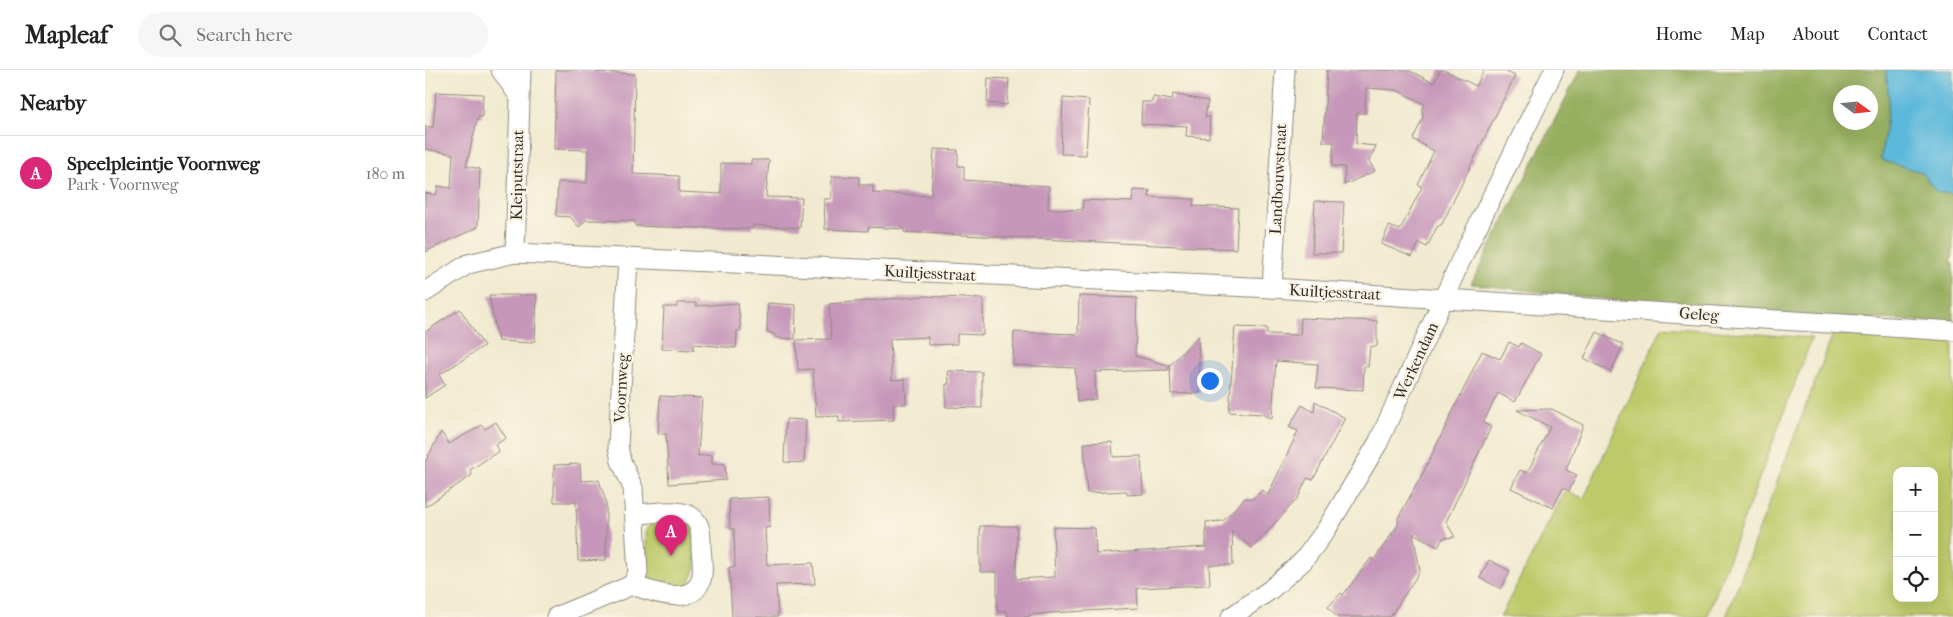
<!DOCTYPE html>
<meta charset="utf-8">
<style>
:root{--surface:#fff;--page:#f6f6f6;--text:#222;--muted:#767676;--line:#e0e0e0;--accent:#db2777}
body{margin:0;font-family:"IM FELL French Canon",serif;background:var(--page);color:var(--text)}
.controls{position:absolute;right:15px;bottom:15px;display:grid;overflow:hidden;border-radius:10px;box-shadow:0 5px 20px #0002}
.controls button{width:45px;height:45px;display:grid;place-items:center;padding:0;border:0;border-bottom:1px solid var(--line);background:var(--surface);color:var(--text);font:25px sans-serif}
.compass{position:absolute;left:1408px;top:15px;width:45px;height:45px;border-radius:50%;background:var(--surface);box-shadow:0 5px 20px #0002;rotate:105deg}
.you{position:absolute;left:784px;top:310px;width:18px;height:18px;margin:-12px;border:4px solid #fff;border-radius:50%;background:#1a73e8;box-shadow:0 0 0 8px #1a73e833}
.badge{display:grid;place-items:center;width:32px;height:32px;border-radius:50%;background:var(--accent);color:#fff;font-size:16px;font-weight:700}
.pin{position:absolute;translate:-50% -41px;filter:drop-shadow(0 1px 2px #0008)}
.pin::after{content:'';position:absolute;top:26px;width:18px;height:15px;background:inherit;clip-path:polygon(0 0,100% 0,50% 100%)}
.list{margin:0;padding:0;list-style:none}
h2{display:flex;justify-content:space-between;align-items:center;height:65px;margin:0;padding:0 20px;font-size:21px}
h2 small{font-size:16px;font-weight:400;color:var(--muted)}
.list li{display:grid;grid-template-columns:32px 1fr auto;gap:15px;align-items:center;box-sizing:border-box;height:75px;padding:0 20px;border-top:1px solid var(--line)}
.list b{display:block;font-size:19px;white-space:nowrap}
.list p{margin:0;font-size:16px;white-space:nowrap;color:var(--muted)}
.list em{font-size:16px;font-style:normal;color:var(--muted)}
.icon{flex:none;width:28px;height:28px;fill:none;stroke:currentColor;stroke-width:2;stroke-linecap:round;stroke-linejoin:round}
.map{position:relative;flex:none;width:1528px;height:547px;overflow:hidden}
header{display:flex;align-items:center;gap:30px;box-sizing:border-box;height:70px;padding:0 25px;background:var(--surface);border-bottom:1px solid var(--line)}
header strong{font-size:24px}
nav{display:flex;gap:28px;margin-inline-start:auto;font-size:18px}
.search{width:350px;height:45px;background:var(--page);display:flex;align-items:center;gap:12px;box-sizing:border-box;padding:0 18px;border-radius:28px;color:var(--muted);font-size:19px}
main{display:flex}
aside{flex:1;background:var(--surface)}
.map>svg:first-child{display:block}
.green{fill:#bdca6b;stroke:#747a4b;fill-rule:evenodd}
.forest{fill:#96ae5f;stroke:#606c45;fill-rule:evenodd}
.water{fill:#5db9db;stroke:#447283}
.building{fill:#c697ba}
.lines{fill:none;stroke-linecap:round;stroke-linejoin:round}
.minor-casing{stroke:#8e8a7e;stroke-width:21}
.minor{stroke:#fff;stroke-width:19}
.labels{text-anchor:middle;dominant-baseline:central;stroke-width:5;stroke-linejoin:round;paint-order:stroke}
.street-label{font-size:16px;fill:#2b2b2b;stroke:#fcf5e5}
</style>
<header>
<strong>Mapleaf</strong>
<div class="search"><svg class="icon" aria-label="search" viewBox="0 0 24 24"><circle cx="10" cy="10" r="6"/><path d="M15 15l6 6"/></svg>Search here</div>
<nav><a>Home</a><a>Map</a><a>About</a><a>Contact</a></nav>
</header>
<main>
<aside>
<h2>Nearby<small></small></h2>
<ul class="list">
<li><span class="badge">A</span><div><b>Speelpleintje Voornweg</b><p>Park · Voornweg</p></div><em>180 m</em></li>
</ul>
</aside>
<div class="map">
<svg width="1528" height="547" viewBox="0 0 1528 547">
<rect width="100%" height="100%" fill="#fcf5e5"/>
<filter id="ink" filterUnits="userSpaceOnUse"><feTurbulence type="fractalNoise" baseFrequency=".02" numOctaves="2"/><feDisplacementMap in="SourceGraphic" scale="10" xChannelSelector="R" yChannelSelector="G"/><feConvolveMatrix kernelMatrix="1 2 1 2 8 2 1 2 1" color-interpolation-filters="sRGB"/></filter>
<filter id="wash" filterUnits="userSpaceOnUse"><feTurbulence type="fractalNoise" baseFrequency=".0096" numOctaves="4" result="noise"/><feDisplacementMap in="SourceGraphic" scale="20" xChannelSelector="R" yChannelSelector="G"/><feGaussianBlur stdDeviation="1.12" result="paint"/><feColorMatrix in="noise" values="0 0 0 0 0 0 0 0 0 0 0 0 0 0 0 0 0 1.4 0 .05"/><feComposite in="paint" operator="in"/></filter>
<g filter="url(#wash)">
<rect width="100%" height="100%" fill="#f1ead0"/>
<g class="green">
<path d="M1237,257L1387,268L1282,547H1075L1140,421L1159,428Z"/>
<path d="M1408,264L1528,272V547H1301ZM1472,401H1509V528H1472Z"/>
<path d="M230,449H259L268,458L271,497L263,517H230L222,508L221,460Z"/>
</g>
<path class="forest" d="M1155,0H1461L1464,30L1456,89L1496,102L1512,122L1528,124V185L1525,192L1528,193V253L1266,239L1046,214ZM1416,22H1446V52H1416Z"/>
<path class="water" d="M1461,0H1528V124L1512,122L1496,102L1456,90L1464,30Z"/>
<g id="blocks">
<g class="building">
<path d="M131,0H173L172,2L210,4L208,104L254,106V122L296,124V93L326,94V90H344L341,127L377,128L375,158L328,155V159L237,157L210,156V151L161,150L154,157L145,147L131,146L133,112L162,113L163,80L129,79Z"/>
<path d="M902,0H983L1009,13L1015,0H1019L1051,16L1059,0H1077L1090,6L1017,154L1012,157L1002,177L994,173L987,187L956,174L964,156L975,160L997,117L993,115L1009,81L988,69L998,48L997,39L1000,34L971,20L941,18L940,43H932L931,74L951,76L944,91L950,101L919,115L920,97L907,96L909,72H898Z"/>
<path d="M563,8L584,9L582,35L562,33Z"/>
<path d="M11,22L58,24L57,47H53L41,96L55,99L53,157L0,182V123L11,125L13,116L26,118L28,84L0,79V56L8,57Z"/>
<path d="M748,24L783,31L780,47H785L784,68L761,66L762,56L716,54L717,32H727L728,27L747,30Z"/>
<path d="M638,28L664,30L661,85L636,84Z"/>
<path d="M509,79L533,80V96H539V110L624,116L623,139L657,140L658,130L707,132L708,120L725,121L724,127L769,129L768,136L813,138L811,179L479,162V159L443,157V161L400,159L399,129H406L407,106L434,107V115H448V123L506,126Z"/>
<path d="M890,131L919,132L916,183H887Z"/>
<path d="M64,225H112L110,271H106V273L73,271Z"/>
<path d="M500,226L558,229V265L532,264V274L503,275V267L465,269L467,310L480,309L481,334H468L469,350L414,352V346L391,347L388,299L373,300L371,270L406,269L404,234Z"/>
<path d="M654,226L712,228L710,286L743,295V300L670,302L671,329L652,332L650,298L588,295L589,262L653,264Z"/>
<path d="M252,233H271V236L313,233L316,261H312L311,278L269,274V280L237,279L239,237H252Z"/>
<path d="M343,233L371,235L370,269L353,268L347,263L342,262Z"/>
<path d="M35,239L59,276L14,305L20,315L0,328V262Z"/>
<path d="M876,248L952,251V276L945,277L943,297L939,296L938,320L891,318L893,294L851,291L847,349L837,344L804,342L810,257L842,258V264L875,265Z"/>
<path d="M1172,262L1198,275L1186,302L1159,288Z"/>
<path d="M773,266L775,323L746,324L745,295Z"/>
<path d="M1084,272L1094,277L1096,273L1116,284L1090,332L1073,323L1058,353L1066,357L1021,452L1030,467L1018,468L1013,477L988,463L995,501L965,547H912L903,537L916,523L918,525L946,488L949,490L973,455V448L998,403L1057,281L1075,289Z"/>
<path d="M523,301L557,302V338L521,337V314H524Z"/>
<path d="M235,326L277,328L273,386L287,385V394H300L301,410L244,414L241,364H233Z"/>
<path d="M890,331L920,348L888,410L882,408L873,428L827,478L807,460L808,495H784L785,515L712,518L713,538L625,543L604,545V547H583L582,541H572V502H555V456H592L591,509L630,507L628,457L670,458L671,484L781,477V452L798,451L820,428L828,429L837,420L843,425L873,361L864,357L877,335L889,342Z"/>
<path d="M1127,339L1158,355L1141,400L1152,405L1144,421L1138,418L1128,438L1086,418L1095,400L1102,403L1125,357L1092,340Z"/>
<path d="M361,349L381,350L379,393L359,392Z"/>
<path d="M71,352L81,368L70,375L74,381L45,400L47,405L0,437V392L16,362L24,374L57,355L60,359Z"/>
<path d="M687,372L688,387L716,386L718,424L702,425V421L662,423L659,373Z"/>
<path d="M155,394L156,411L174,410L181,432V490L153,491L151,432H129V395Z"/>
<path d="M344,427L345,457L340,458L342,495L388,493L390,514L351,515L353,547H307L304,497H310L309,459H305L304,429Z"/>
<path d="M1064,490L1085,501L1076,519L1055,508Z"/>
</g>
</g>
</g>
<g filter="url(#ink)">
<use href="#blocks" fill-opacity="0" stroke="#8e8a7e" stroke-width="1"/>
<g class="lines">
<g class="minor-casing">
<g id="minor">
<path d="M76,0L94,26"/>
<path d="M90,183L96,0"/>
<path d="M847,218L860,0"/>
<path d="M0,222L43,194L90,183L847,218L1528,261"/>
<path d="M207,515C225,521 267,538 276,510C279,500 277,489 276,479C276,468 277,454 267,447C254,437 225,444 210,444"/>
<path d="M131,547L207,515L213,503L208,418L196,391L193,376L203,189"/>
<path d="M806,547L845,520L878,491L901,460L953,373L1035,192L1129,0"/>
</g>
</g>
<use href="#minor" class="minor"/>
</g>
</g>
<g class="labels">
<g class="street-label">
<text transform="translate(92 105) rotate(-89)">Kleiputstraat</text>
<text transform="translate(853 109) rotate(-87)">Landbouwstraat</text>
<text transform="translate(505 203) rotate(3)">Kuiltjesstraat</text>
<text transform="translate(910 222) rotate(3)">Kuiltjesstraat</text>
<text transform="translate(1274 244) rotate(4)">Geleg</text>
<text transform="translate(991 291) rotate(-65)">Werkendam</text>
<text transform="translate(196 318) rotate(-87)">Voornweg</text>
</g>
</g>
</svg>
<div class="controls">
<button>+</button>
<button>−</button>
<button><svg class="icon" aria-label="locate" viewBox="0 0 24 24"><circle cx="12" cy="12" r="6"/><path d="M12 2v4M12 18v4M2 12h4M18 12h4"/></svg></button>
</div>
<svg class="compass" viewBox="-18 -18 36 36"><path d="M0-13l5 13h-10z" fill="#e53935"/><path d="M0 13l5-13h-10z" fill="#767676"/></svg>
<div class="you"></div>
<div class="pin badge" style="left:246px;top:486px">A</div>
</div>
</main>
